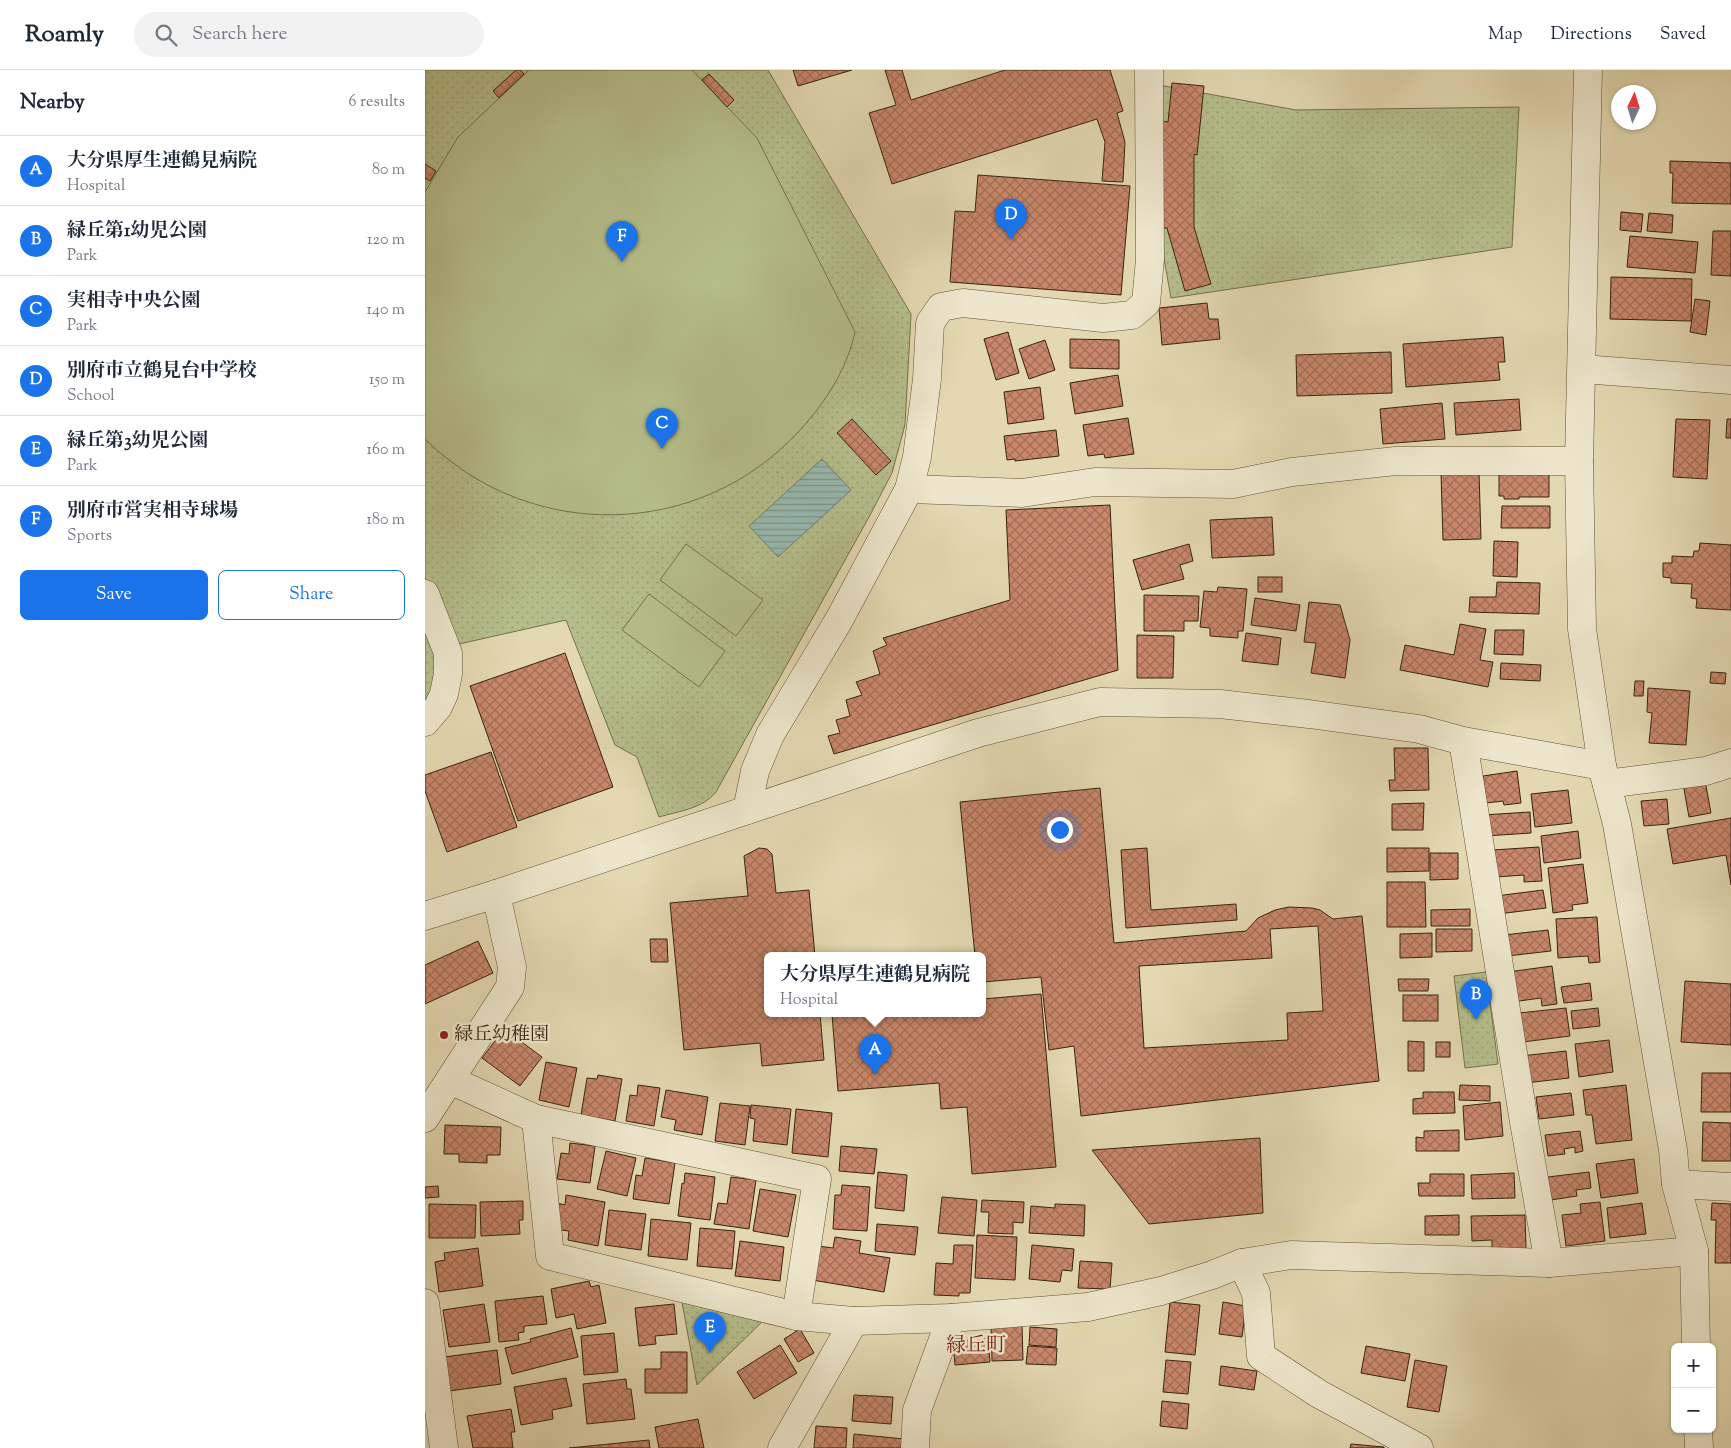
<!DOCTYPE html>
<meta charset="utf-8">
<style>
:root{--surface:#fff;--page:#f2f2f3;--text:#1f2937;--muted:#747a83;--line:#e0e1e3;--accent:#1a73e8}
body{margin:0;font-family:"Sorts Mill Goudy","Noto Serif JP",serif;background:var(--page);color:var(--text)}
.controls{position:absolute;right:15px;bottom:15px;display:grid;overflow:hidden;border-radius:8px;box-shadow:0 1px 4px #0004}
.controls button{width:45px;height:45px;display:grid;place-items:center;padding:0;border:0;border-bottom:1px solid var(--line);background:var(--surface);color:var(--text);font:25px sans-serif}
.compass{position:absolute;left:1186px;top:15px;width:45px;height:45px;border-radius:50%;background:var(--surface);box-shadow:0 1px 4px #0004;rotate:4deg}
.you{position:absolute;left:634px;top:759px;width:18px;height:18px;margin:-12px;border:4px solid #fff;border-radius:50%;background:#1a73e8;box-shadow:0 0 0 8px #1a73e833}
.badge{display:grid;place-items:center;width:32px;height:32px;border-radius:50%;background:var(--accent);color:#fff;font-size:16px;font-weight:700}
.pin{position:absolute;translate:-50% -41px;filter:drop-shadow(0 1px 2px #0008)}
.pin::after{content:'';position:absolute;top:26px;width:18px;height:15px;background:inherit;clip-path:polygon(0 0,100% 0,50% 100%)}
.popup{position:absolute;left:339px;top:882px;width:222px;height:65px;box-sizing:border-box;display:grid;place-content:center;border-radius:8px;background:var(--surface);filter:drop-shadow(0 1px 4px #0005);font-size:16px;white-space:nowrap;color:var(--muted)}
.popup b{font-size:19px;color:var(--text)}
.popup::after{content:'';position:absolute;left:50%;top:100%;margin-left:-10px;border:10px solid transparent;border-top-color:var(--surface)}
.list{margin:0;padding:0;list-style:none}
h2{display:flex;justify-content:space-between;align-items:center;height:65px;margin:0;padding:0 20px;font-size:21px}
h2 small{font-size:16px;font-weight:400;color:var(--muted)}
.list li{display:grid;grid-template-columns:32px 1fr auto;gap:15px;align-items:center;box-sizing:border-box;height:70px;padding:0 20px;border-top:1px solid var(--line)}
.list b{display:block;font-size:19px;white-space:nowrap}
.list p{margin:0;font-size:16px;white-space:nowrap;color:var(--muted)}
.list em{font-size:16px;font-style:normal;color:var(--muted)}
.actions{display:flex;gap:10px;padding:15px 20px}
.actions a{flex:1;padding:11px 0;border:1px solid var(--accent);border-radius:8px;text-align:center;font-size:18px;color:var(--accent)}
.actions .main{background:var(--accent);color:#fff}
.icon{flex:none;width:28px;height:28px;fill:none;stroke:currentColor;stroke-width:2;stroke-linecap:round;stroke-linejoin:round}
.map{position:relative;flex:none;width:1306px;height:1378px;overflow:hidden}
header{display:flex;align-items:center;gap:30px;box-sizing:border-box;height:70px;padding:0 25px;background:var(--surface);border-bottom:1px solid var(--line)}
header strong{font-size:24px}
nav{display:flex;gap:28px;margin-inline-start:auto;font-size:18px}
.search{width:350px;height:45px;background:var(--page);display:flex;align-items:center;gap:12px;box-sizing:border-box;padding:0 18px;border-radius:28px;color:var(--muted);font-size:19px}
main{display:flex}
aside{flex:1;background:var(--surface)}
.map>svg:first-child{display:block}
.grass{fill:url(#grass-dots);stroke:#76714c}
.pitch{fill:#b5be8b;stroke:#76714c}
.water{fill:url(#water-rules);stroke:#707d6f}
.building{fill:url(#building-cross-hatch);stroke:#38240e;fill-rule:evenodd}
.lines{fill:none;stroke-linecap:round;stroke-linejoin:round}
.minor-casing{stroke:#635137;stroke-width:29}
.minor{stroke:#ede6cc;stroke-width:28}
.poi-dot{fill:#8f2418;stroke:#ede6cc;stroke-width:2}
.labels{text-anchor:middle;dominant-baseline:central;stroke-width:5;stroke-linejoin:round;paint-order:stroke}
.poi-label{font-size:19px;fill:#38240e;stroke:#ede6cc;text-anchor:start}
.neighbourhood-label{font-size:20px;fill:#7a1f14;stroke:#ede6cc}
</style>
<header>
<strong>Roamly</strong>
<div class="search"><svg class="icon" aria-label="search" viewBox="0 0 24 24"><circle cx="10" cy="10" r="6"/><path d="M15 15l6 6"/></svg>Search here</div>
<nav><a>Map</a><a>Directions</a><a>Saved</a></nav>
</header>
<main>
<aside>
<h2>Nearby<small>6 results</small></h2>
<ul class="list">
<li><span class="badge">A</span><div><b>大分県厚生連鶴見病院</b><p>Hospital</p></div><em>80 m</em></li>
<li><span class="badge">B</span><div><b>緑丘第1幼児公園</b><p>Park</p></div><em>120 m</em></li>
<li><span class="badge">C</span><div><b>実相寺中央公園</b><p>Park</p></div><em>140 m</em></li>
<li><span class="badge">D</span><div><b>別府市立鶴見台中学校</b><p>School</p></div><em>150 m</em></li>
<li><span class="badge">E</span><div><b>緑丘第3幼児公園</b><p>Park</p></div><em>160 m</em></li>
<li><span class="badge">F</span><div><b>別府市営実相寺球場</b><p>Sports</p></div><em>180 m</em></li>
</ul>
<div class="actions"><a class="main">Save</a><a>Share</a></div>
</aside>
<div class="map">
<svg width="1306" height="1378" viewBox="0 0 1306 1378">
<defs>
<pattern id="grass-dots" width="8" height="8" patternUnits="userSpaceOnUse" patternTransform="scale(1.25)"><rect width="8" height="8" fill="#b5be8b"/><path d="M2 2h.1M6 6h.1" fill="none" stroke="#9ca377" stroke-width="1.8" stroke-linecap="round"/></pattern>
<pattern id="water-rules" width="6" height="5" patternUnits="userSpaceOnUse" patternTransform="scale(1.25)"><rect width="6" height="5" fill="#95b9af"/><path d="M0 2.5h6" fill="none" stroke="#7b968d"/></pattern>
<pattern id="building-cross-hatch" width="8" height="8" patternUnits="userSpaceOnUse" patternTransform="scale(1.25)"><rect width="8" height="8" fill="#c9876b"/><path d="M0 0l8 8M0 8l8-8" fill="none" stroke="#a46e56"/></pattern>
</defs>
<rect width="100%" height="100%" fill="#e3d8b1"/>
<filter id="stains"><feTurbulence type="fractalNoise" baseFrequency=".004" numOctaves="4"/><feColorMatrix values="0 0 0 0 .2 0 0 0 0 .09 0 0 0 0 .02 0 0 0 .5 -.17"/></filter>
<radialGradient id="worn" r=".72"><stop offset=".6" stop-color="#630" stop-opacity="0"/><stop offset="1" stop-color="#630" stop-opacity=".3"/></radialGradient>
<g class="grass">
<path d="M0,0H343L486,244L480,355L467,403L444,447L291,722C277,739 254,741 234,747L212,687L190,675L141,550L34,574L16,591L0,640Z"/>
<path d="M734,15L871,40L1094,37L1087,177L746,228L733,155Z"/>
<path d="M1061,902L1073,994L1040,998L1029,906Z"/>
<path d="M257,1232L337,1252L272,1315Z"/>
</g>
<g class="pitch">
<path d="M104,0H267L332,68L430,262C422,299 400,333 375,360C275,470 105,473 0,369V122L33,67Z"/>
<path d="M261,474L338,530L311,566L235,510Z"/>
<path d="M224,524L300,581L274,617L197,560Z"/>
</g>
<path class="water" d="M397,389L426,420L353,487L324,456Z"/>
<g class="building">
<path d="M91,0H95L99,4L74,28L68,21Z"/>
<path d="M368,0H427L373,16Z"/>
<path d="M460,0H477L486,30L580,0H685L698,41L692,43L700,72L698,112L677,111L680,72L672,49L467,114L444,43L471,35Z"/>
<path d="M284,4L309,30L302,37L277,10Z"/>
<path d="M747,13L779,16L772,85L769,84V157L786,214L760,221L742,158H738L735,51L743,52Z"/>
<path d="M1245,91L1306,93V134L1247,133L1248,103H1245Z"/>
<path d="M0,94L11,101L5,111L0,108Z"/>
<path d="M553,105L705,116L696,225L525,212L530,141L550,142Z"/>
<path d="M1196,142L1218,144L1216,162L1195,160Z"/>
<path d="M1224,143L1248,145L1247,163L1222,161Z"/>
<path d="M1288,161H1306V206L1286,205Z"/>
<path d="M1205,166L1273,172L1270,203L1202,197Z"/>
<path d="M1186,207L1267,209L1266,251L1185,249Z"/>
<path d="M1270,229L1285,231L1281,265L1265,262Z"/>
<path d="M782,233L784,249H793L795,269L737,275L734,238Z"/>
<path d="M583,262L594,303L571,310L559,269Z"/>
<path d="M1078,267L1080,292H1073L1075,310L981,317L978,274Z"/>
<path d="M645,269L694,270V299L645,298Z"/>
<path d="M620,270L630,300L604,309L594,279Z"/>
<path d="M966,282L967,323L872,326L871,285Z"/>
<path d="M693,305L698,336L650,344L645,313Z"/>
<path d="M615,317L619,349L583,354L579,322Z"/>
<path d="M1094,329L1096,360L1031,365L1029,333Z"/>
<path d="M1017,333L1020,369L958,374L955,339Z"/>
<path d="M703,348L709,384L680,388L679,384L663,386L658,355Z"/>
<path d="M427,349L466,391L451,405L412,363Z"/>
<path d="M1251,349L1285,350L1282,409L1248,407Z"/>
<path d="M1302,349H1306V368H1301Z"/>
<path d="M631,360L634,386L590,391V389L582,390L579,366Z"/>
<path d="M1074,399H1124V427H1094V429H1079V426H1074Z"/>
<path d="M1054,402L1056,469L1018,470L1016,404Z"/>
<path d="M685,435L693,600L409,684L403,666L415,663L411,650L425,646L421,630L437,625L431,612L455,604L448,581L462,575L458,568L585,530L581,440Z"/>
<path d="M1077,436H1125V458H1076Z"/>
<path d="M847,447L849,485L787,488L785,450Z"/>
<path d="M1069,471L1093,472L1092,507L1068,506Z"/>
<path d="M1275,473L1306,475V540L1271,538L1272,529L1266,528L1267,514L1246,513V508L1238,507V493H1247V486L1268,487L1269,481H1274Z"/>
<path d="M764,474L768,491L755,495L759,509L717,520L708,490Z"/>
<rect x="833" y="507" width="24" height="15"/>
<path d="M1072,512L1115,513L1114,544L1044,542L1045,527H1071Z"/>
<path d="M793,517L822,519L818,561H813V568L785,566V558L775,557L779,521L792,522Z"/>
<path d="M719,525L774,526L773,551H759V561H719Z"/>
<path d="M830,528L875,535L871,561L826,555Z"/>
<path d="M884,532L915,535L925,570L920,608L886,603L891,573L879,572Z"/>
<path d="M1035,554L1061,559L1055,590L1068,592L1063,617L975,600L980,575L1029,585Z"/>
<path d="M1070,560H1099L1098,585L1069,584Z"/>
<path d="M821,563L856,568L853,595L817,591Z"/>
<path d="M712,565L749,566L748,608H712Z"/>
<path d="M140,583L188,717L93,751L45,616Z"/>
<path d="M1076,593L1116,595L1115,611L1075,609Z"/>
<path d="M1286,602L1301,603L1300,614L1285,613Z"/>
<path d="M1210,611H1219L1218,626H1209Z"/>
<path d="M1223,618L1265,621L1261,675L1224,673L1227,643L1222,642Z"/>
<path d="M969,678H1003L1004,720L965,721L964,710H970Z"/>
<path d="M66,682L92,757L22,782L0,721V705Z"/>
<path d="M1092,701L1096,733L1079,735L1078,731L1061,733L1058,706Z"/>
<path d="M1279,705L1286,743L1264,747L1257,708Z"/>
<path d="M675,718L689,873L821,861L833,848L850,840L864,837L887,838L895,840L908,849L937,846L954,1011L656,1046L649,976L624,980L616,907L558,912V886H550L535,732ZM893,856L898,941L862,943L863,970L719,978L714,896L847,888L845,859Z"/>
<path d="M1143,720L1147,753L1110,757L1106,724Z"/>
<path d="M1242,729L1244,754L1219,756L1216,731Z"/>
<path d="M999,733L998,760H967V734Z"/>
<path d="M1105,742L1106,763L1060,766L1058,745Z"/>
<path d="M1306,748V815L1301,785L1248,794L1242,759Z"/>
<path d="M1153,761L1156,788L1119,793L1116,766Z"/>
<path d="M1114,777L1117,811L1099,812V805L1071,807L1068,780Z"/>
<path d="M334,778L342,779L347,784L351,823L384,820L390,886H342V944H395L399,990L337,996L335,973L259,980L245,833L323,826L319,786Z"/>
<path d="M722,778L726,840L811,834L812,850L701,858L696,780Z"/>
<path d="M962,778H1004V801L962,802Z"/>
<path d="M1005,783H1033V809L1005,810Z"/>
<path d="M1158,794L1163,833L1147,835L1148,840L1128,843L1123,798Z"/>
<path d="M962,812H1000L1001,857H962Z"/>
<path d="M1118,820L1121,838L1073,844L1071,826Z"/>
<path d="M1045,839V856H1006V840Z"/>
<path d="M1172,847L1175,892L1164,893L1163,886L1133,888L1131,849Z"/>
<path d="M1011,859H1047V881L1011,882Z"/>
<path d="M1123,860L1126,881L1082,886L1079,865Z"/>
<path d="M1007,863V887L975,888V864Z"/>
<path d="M225,869H242L243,892H226Z"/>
<path d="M53,871L68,903L0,934V895Z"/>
<path d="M1127,896L1132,934L1117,936L1116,928L1087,932L1083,902Z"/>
<path d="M973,909H1004L1003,921H974Z"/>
<path d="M1260,911L1306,914V975L1256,972Z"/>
<path d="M1165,913L1167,930L1139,933L1136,917Z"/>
<path d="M616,924L631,1097L547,1104L542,1037L516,1039L514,1013L413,1021L407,944H558V929Z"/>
<rect x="978" y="925" width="35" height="26"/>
<path d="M1141,938L1145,966L1098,972L1094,943Z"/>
<path d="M1173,938L1175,956L1148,959L1146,941Z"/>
<path d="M79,959L117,987L95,1016L57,988Z"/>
<path d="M1184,970L1188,1002L1154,1007L1150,974Z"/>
<path d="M983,971L999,972V1001H983Z"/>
<rect x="1011" y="972" width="14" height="15"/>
<path d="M1141,981L1144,1008L1100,1013L1096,986Z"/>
<path d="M121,992L152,998L144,1037L114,1030Z"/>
<path d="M1277,1003H1306V1042H1276Z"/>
<path d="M173,1005L197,1009L190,1051L156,1045L162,1008L172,1009Z"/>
<path d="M213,1015L235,1018L229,1056L201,1051L205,1025L212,1026Z"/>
<path d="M1035,1015L1065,1016V1031L1034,1030Z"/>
<path d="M1201,1015L1207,1070L1171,1074L1167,1045H1161L1158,1020Z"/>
<path d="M241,1020L283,1027L277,1065L249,1060L251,1050L236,1047Z"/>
<path d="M998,1022H1029L1030,1043L988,1044V1029L998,1028Z"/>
<path d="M1146,1023L1149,1045L1114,1049L1111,1027Z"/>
<path d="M1075,1032L1078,1066L1040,1070L1038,1036Z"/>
<path d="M295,1033L325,1036L320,1075L290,1071Z"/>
<path d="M326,1035L366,1039L362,1075L328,1071L330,1049L325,1048Z"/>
<path d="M371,1039L407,1043L403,1087L367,1083Z"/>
<path d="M1278,1052L1306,1053V1091H1277Z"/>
<path d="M20,1055L76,1057L75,1085H62V1093L34,1092V1084H19Z"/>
<path d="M1034,1060V1081H991V1067L999,1068V1061Z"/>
<path d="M1155,1061L1158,1081L1150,1083V1077L1139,1079L1140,1084L1123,1086L1120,1065Z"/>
<path d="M835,1068L838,1143L724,1154L667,1080Z"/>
<path d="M145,1073L170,1076L165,1113L132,1109L136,1083L144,1084Z"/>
<path d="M416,1076L452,1079L449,1104L414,1101Z"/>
<path d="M181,1081L211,1088L202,1126L172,1119Z"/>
<path d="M220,1088L250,1093L244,1134L208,1129L211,1105L217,1106Z"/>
<path d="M1209,1089L1213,1123L1176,1128L1171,1094Z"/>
<path d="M453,1102L482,1105L479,1141L450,1138Z"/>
<path d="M1164,1102L1166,1118L1151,1120L1152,1126L1126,1130L1123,1107Z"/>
<path d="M260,1103L290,1107L285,1150L253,1146L257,1113L259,1114Z"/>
<path d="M1089,1103L1090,1128L1047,1129L1046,1105Z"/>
<path d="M1005,1104H1039V1126H994L993,1113H1005Z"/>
<path d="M306,1107L331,1110L324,1159L289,1154L293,1133L302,1134Z"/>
<path d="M417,1115L445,1117L442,1161L408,1159L410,1125H416Z"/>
<path d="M13,1116L14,1127L0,1128V1117Z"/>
<path d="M335,1119L371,1125L363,1167L328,1161Z"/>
<path d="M141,1125L180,1132L173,1176L143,1170L144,1161L128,1159L132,1133L140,1135Z"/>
<path d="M517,1127L552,1130L549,1166L513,1163Z"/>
<path d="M557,1130L599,1132L598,1153L588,1152V1164L563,1163L564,1142H556Z"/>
<path d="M98,1131V1150H94L95,1164L56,1166L55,1132Z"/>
<path d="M1175,1132L1180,1171L1141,1176L1137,1145L1156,1143L1155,1134Z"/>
<path d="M1217,1133L1221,1164L1185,1168L1182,1138Z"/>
<path d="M1287,1133L1306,1134V1193H1290L1291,1150H1286Z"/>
<path d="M4,1134L51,1135L50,1168H4Z"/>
<path d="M630,1134L660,1135L659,1166L604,1163L606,1136L630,1138Z"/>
<path d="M184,1140L221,1144L216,1180L180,1175Z"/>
<path d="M1034,1145V1165H1000V1146Z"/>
<path d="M1100,1145L1101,1179L1067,1180V1170L1047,1171L1046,1146Z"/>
<path d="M226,1149L266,1153L262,1190L223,1186Z"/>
<path d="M452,1154L493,1157L490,1185L450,1181Z"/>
<path d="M275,1158L310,1161L307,1199L272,1196Z"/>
<path d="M552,1165L592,1167L590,1210L550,1208Z"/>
<path d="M410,1167L436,1171L434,1183L465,1188L459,1222L387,1210L393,1176L408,1178Z"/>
<path d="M315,1171L359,1177L355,1211L310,1206Z"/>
<path d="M529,1175H548L545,1223H534V1226L509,1225L511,1193L528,1194Z"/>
<path d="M607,1175L649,1179L647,1201L637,1200L635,1212L604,1209Z"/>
<path d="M53,1178L58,1216L14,1222L10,1192L20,1190L19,1183Z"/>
<path d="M655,1191L687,1193L685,1219L653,1218Z"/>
<path d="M164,1211L166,1217L174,1215L181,1253L152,1259L149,1244L131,1248L126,1219Z"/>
<path d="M118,1226L122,1254L99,1256V1262L93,1263L94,1270L74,1272L70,1231Z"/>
<path d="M745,1232L775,1235L770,1285L740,1282Z"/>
<path d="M798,1232L821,1236L817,1267L794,1264Z"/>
<path d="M59,1234L65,1272L24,1277L18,1240Z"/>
<path d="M249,1234L252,1264L230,1266L231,1274L214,1276L210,1238Z"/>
<path d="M597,1255L598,1290L567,1291L566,1256Z"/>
<path d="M605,1257L632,1259L631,1277L604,1275Z"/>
<path d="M146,1258L153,1287L87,1304L80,1278L106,1272L105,1269Z"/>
<path d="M375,1259L389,1283L373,1292L359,1269Z"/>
<path d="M189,1263L193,1302L159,1305L156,1266Z"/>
<path d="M563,1266L565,1292L530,1295L528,1272L546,1270V1267Z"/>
<path d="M355,1275L372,1303L329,1329L312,1302Z"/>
<path d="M603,1276L632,1278L631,1295L601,1294Z"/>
<path d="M941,1276L985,1284L980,1311L936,1303Z"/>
<path d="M72,1280L76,1314L24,1321L19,1287Z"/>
<path d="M236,1282H262V1323H220V1299H236Z"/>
<path d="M741,1290L766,1292L763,1324L738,1322Z"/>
<path d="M990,1290L1022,1296L1014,1342L982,1337Z"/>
<path d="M796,1296L832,1301L829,1320L794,1315Z"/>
<path d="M141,1308L147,1336L127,1340L128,1349L96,1355L89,1317Z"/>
<path d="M201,1309L202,1319H206L210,1349L162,1354L158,1314Z"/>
<path d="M429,1325L468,1327L466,1354L427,1351Z"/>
<path d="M737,1331L764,1334L762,1359L735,1356Z"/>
<path d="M86,1339L90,1362H86L88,1378H48L42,1346Z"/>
<path d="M273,1349L279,1378H234L230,1357Z"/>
<path d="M391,1356L422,1358L421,1378H389Z"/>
<path d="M429,1364L479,1369L478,1378H428Z"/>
<path d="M224,1370L225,1378H144Z"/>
<path d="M926,1374L959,1377V1378H925Z"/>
</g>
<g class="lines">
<g class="minor-casing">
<g id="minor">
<path d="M1163,0L1154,391L1157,559L1177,696L1192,754L1248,1080L1251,1114L1269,1181L1271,1277"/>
<path d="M1157,299L1306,310"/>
<path d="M484,419L597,423L670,412L808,414L867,402L971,391H1154"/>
<path d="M0,524L23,583V604L19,624L13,637L0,652"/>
<path d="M1038,671L1099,1052L1124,1193"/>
<path d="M1182,714L1281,701L1306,693"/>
<path d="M322,740L330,701L345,665L414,550L484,419L492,387L502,309L505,253L516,237L538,233L678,248L707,245L721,233L725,189L724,0"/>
<path d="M0,846L71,824L553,663L675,632L795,634L884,644L994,659L1038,671L1177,696"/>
<path d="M25,1010L111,1049L392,1109L371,1246"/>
<path d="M0,1048L85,917L87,897L71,824"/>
<path d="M111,1049L125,1186L371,1246L429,1251L526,1248L663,1237L736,1221L787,1205L817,1193L866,1185L1124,1193L1269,1181"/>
<path d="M1251,1114L1306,1117"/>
<path d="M817,1193L831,1223L836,1286L894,1324L994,1378"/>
<path d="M0,1233L19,1378"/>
<path d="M1273,1359L1274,1378"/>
<path d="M357,1378L429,1251"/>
<path d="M490,1378L492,1340L526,1248"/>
</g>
</g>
<use href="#minor" class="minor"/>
</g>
<circle class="poi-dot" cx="19" cy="965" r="5"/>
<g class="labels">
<g class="poi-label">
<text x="29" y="965">緑丘幼稚園</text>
</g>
<g class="neighbourhood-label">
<text x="551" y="1276">緑丘町</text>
</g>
</g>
<rect width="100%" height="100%" filter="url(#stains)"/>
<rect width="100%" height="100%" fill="url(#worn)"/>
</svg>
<div class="controls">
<button>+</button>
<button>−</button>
</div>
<svg class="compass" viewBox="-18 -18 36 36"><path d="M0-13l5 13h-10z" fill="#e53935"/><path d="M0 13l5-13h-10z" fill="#747a83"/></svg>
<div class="you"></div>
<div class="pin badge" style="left:450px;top:1005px">A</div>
<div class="popup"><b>大分県厚生連鶴見病院</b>Hospital</div>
<div class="pin badge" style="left:1051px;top:950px">B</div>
<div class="pin badge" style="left:237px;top:379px">C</div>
<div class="pin badge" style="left:586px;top:170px">D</div>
<div class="pin badge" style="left:285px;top:1283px">E</div>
<div class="pin badge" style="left:197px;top:192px">F</div>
</div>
</main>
